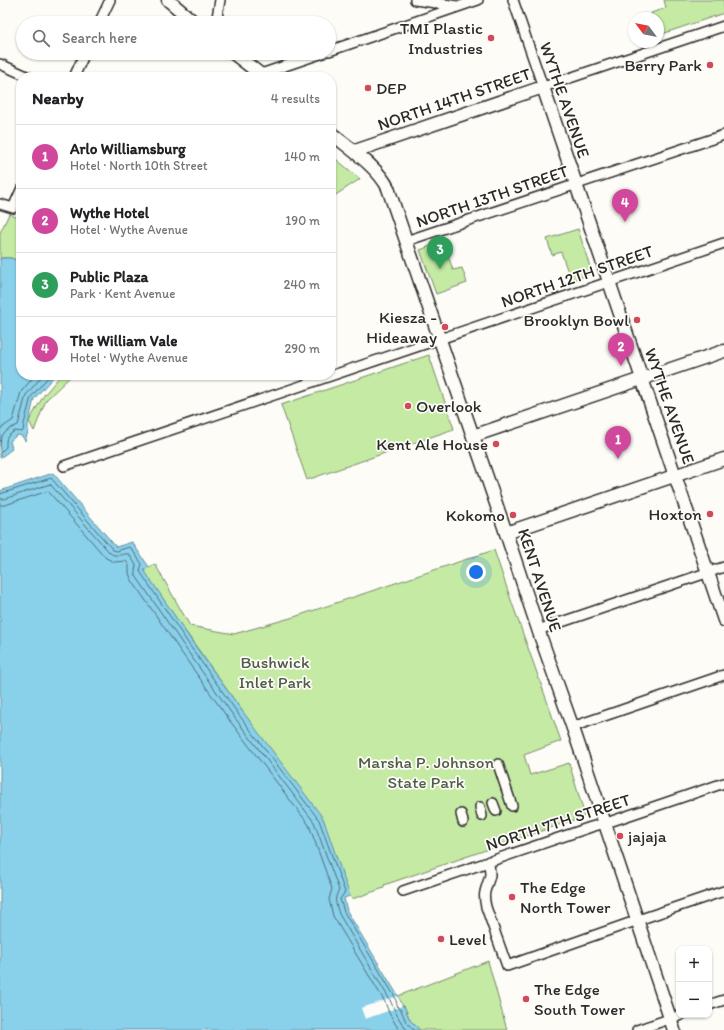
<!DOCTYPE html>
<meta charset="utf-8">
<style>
:root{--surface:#fff;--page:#f6f6f6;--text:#202124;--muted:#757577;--line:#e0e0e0;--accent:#0f766e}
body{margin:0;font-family:Itim,sans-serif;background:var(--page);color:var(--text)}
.controls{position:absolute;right:12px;bottom:12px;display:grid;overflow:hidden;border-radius:8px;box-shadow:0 1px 3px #0004}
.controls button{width:36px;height:36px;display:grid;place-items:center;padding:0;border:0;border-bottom:1px solid var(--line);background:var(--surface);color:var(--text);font:20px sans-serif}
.compass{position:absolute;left:628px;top:12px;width:36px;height:36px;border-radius:50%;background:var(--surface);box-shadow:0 1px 3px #0004;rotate:302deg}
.you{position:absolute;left:476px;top:572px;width:14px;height:14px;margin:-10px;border:3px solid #fff;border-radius:50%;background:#1a73e8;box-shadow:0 0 0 6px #1a73e833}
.badge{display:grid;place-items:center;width:26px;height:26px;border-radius:50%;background:var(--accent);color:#fff;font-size:13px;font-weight:700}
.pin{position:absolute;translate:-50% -33px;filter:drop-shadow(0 1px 2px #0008)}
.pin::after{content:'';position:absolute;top:21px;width:14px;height:12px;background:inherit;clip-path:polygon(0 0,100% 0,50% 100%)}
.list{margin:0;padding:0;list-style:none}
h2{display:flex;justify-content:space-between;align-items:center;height:52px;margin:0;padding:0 16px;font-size:17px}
h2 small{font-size:13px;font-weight:400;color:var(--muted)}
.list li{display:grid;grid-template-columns:26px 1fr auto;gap:12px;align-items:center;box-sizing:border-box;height:64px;padding:0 16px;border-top:1px solid var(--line)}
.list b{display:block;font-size:15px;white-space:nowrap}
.list p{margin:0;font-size:13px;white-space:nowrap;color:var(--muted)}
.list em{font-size:13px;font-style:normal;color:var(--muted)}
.icon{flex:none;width:22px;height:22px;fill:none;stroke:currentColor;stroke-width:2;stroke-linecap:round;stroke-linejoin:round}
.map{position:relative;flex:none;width:724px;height:1030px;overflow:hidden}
.search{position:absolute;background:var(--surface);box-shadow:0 1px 3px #0004;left:16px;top:16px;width:320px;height:44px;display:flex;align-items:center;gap:10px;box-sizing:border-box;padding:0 14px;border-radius:22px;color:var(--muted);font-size:15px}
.panel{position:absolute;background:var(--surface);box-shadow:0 1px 3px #0004;left:16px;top:72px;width:320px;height:308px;border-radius:16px}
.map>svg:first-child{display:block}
.green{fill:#c4eaa4;stroke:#788a68}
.water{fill:#89d0ea;stroke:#638e9e}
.pier{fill:#fdfcf7}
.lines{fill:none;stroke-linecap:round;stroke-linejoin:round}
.shore{stroke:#516d77;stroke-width:1}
.street-casing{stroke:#2b2b2b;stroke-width:12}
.secondary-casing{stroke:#2b2b2b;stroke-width:15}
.street{stroke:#fdfcf7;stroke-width:9}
.secondary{stroke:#fdfcf7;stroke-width:12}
.poi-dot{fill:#d1495b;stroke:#fdfcf7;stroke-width:1.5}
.labels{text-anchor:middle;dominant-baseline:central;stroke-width:3.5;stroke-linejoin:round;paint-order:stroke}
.poi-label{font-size:17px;fill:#2b2b2b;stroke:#fdfcf7;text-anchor:end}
.street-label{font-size:17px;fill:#2b2b2b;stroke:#fdfcf7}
.park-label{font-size:17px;fill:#515b49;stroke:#fdfcf7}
</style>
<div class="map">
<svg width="724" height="1030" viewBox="0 0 724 1030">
<rect width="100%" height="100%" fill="#fdfcf7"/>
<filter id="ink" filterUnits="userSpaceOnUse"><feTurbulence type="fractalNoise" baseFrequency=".025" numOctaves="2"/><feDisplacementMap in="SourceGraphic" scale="8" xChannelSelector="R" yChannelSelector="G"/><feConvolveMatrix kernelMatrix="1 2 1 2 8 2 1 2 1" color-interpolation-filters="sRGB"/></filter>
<g filter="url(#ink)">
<g class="green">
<path d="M664,0H724V13L659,35L658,18H653L651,13L666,8Z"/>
<path d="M331,155L360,179L331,198Z"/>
<path d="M9,214L21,219V222L19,227L21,228V262L11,258H1L0,260V233Z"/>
<path d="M578,229L592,273L571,281L561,252L552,255L547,239Z"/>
<path d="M443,241L453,270L462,268L467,283L436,294L420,250Z"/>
<path d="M429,355L454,429L307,480L281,405Z"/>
<path d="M61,375H72L46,400L34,431L29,421L44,395Z"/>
<path d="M494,550C515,614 539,677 561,741L524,755L530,775L569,763L585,816L384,885V888L352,899L255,729L183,628L143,570L155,564L190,626L234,634L294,617Z"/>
<path d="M488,961L507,1030H420L410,1020L404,1006H402L398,996Z"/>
</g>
<g class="water">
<path d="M1,258H11L21,262V375H55L34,399L28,425V432L25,441L22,436L17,435L10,441L12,449L0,458V260Z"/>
<path d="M53,473L116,547L132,542L149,567L144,570L193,643L243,712L323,818L350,896L344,898L347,911L398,996L402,1006H404L410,1020L420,1030H0V491Z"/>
</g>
<path class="pier" d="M398,996L402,1006L365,1019L361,1008Z"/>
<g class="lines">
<g class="shore">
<path d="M0,429L13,420L21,392L35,375"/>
<path d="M0,446C1,443 0,439 2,436C5,431 13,427 18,425L26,395L43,375"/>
<path d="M0,453L6,447C6,436 6,437 15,431L22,432L23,431L24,424L31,397L50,375"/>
<path d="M0,494L51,478L113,550L117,551L129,547L131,548L142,564L140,570L141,573L190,646L239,715L319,820L345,892L340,899L344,912L395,997L398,1008L401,1010L406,1022L414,1030"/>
<path d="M0,499H4L50,484L110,553C117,558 122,553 129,554L136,565L135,571L136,576L186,649L235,718L314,822L339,890C333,900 336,903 339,914L390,1000C394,1010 400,1022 407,1030"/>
<path d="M0,505H5L48,491L106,558L114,562L126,561L129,565V573L131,579L181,652L230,721L309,825L332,889L329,899L333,916L385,1002L389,1013L399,1030"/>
</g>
<g class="street-casing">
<g id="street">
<path d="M415,0L457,6"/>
<path d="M513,0L543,87L724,26"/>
<path d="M99,23L110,0"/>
<path d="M216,23L220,0"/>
<path d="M329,51L478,0"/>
<path d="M0,64L29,77"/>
<path d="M261,74L323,53"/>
<path d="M74,77L85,53"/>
<path d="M0,204L13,208L21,190"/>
<path d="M406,241L724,135"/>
<path d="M64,466L724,243"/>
<path d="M538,630L724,567"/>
<path d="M572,727L724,675"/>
<path d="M498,764L512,806"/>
<path d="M493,803L496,811"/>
<path d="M480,807L482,816"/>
<path d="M461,814L463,822"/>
<path d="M489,861C489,866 490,870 490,875C487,889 482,890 486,907L507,966L644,918L724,891"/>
<path d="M403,891L591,827L612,821L724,783"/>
<path d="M709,1005L724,1000"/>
<path d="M637,1030L681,1015"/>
</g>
</g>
<g class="secondary-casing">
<g id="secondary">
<path d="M168,0L195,23"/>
<path d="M233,53L264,77"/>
<path d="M331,133C349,148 378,167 388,188L503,524L541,638L575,734L674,1030"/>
<path d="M355,151L543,87L724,620"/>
<path d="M473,436L724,351"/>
<path d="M506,533L724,459"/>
</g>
</g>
<use href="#street" class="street"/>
<use href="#secondary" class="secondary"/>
</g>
</g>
<g class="poi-dot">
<circle cx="491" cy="38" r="4"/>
<circle cx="710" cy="65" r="4"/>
<circle cx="368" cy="88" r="4"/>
<circle cx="637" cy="320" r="4"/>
<circle cx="445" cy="327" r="4"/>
<circle cx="408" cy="406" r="4"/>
<circle cx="496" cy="444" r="4"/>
<circle cx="710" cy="514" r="4"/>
<circle cx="513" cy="515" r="4"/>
<circle cx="620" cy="836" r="4"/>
<circle cx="512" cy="897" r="4"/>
<circle cx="441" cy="939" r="4"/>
<circle cx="526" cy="999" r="4"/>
</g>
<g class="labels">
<g class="poi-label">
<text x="483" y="28">TMI Plastic<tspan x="483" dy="20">Industries</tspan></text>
<text x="702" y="65">Berry Park</text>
<text x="376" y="88" text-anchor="start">DEP</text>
<text x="437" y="317">Kiesza -<tspan x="437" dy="20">Hideaway</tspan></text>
<text x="629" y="320">Brooklyn Bowl</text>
<text x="416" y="406" text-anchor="start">Overlook</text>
<text x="488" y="444">Kent Ale House</text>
<text x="702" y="514">Hoxton</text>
<text x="505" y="515">Kokomo</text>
<text x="628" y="836" text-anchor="start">jajaja</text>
<text x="520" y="887" text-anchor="start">The Edge<tspan x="520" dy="20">North Tower</tspan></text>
<text x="449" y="939" text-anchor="start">Level</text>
<text x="534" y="989" text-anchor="start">The Edge<tspan x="534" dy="20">South Tower</tspan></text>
</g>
<g class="street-label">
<text transform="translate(454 99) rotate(-19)">NORTH 14TH STREET</text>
<text transform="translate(565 100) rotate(71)">WYTHE AVENUE</text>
<text transform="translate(492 196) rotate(-19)">NORTH 13TH STREET</text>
<text transform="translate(577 276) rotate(-19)">NORTH 12TH STREET</text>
<text transform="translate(670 406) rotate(71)">WYTHE AVENUE</text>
<text transform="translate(540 580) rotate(72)">KENT AVENUE</text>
<text transform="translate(558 822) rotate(-18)">NORTH 7TH STREET</text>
</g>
<g class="park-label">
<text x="275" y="662">Bushwick<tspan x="275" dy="20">Inlet Park</tspan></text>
<text x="426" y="762">Marsha P. Johnson<tspan x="426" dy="20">State Park</tspan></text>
</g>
</g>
</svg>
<div class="controls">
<button>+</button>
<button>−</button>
</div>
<svg class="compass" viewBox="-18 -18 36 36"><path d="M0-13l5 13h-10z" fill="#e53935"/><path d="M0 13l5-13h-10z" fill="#757577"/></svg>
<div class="you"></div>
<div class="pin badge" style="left:618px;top:459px;background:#d1479c">1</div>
<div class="pin badge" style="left:621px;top:366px;background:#d1479c">2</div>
<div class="pin badge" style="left:440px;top:269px;background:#2e9e5b">3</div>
<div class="pin badge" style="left:625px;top:222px;background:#d1479c">4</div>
<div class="search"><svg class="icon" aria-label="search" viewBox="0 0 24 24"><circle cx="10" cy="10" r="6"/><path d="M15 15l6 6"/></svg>Search here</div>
<section class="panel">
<h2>Nearby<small>4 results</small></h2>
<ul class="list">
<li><span class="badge" style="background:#d1479c">1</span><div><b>Arlo Williamsburg</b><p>Hotel · North 10th Street</p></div><em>140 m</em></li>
<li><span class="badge" style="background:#d1479c">2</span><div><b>Wythe Hotel</b><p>Hotel · Wythe Avenue</p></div><em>190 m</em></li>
<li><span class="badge" style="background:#2e9e5b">3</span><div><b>Public Plaza</b><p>Park · Kent Avenue</p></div><em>240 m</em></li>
<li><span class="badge" style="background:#d1479c">4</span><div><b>The William Vale</b><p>Hotel · Wythe Avenue</p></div><em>290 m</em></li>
</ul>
</section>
</div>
